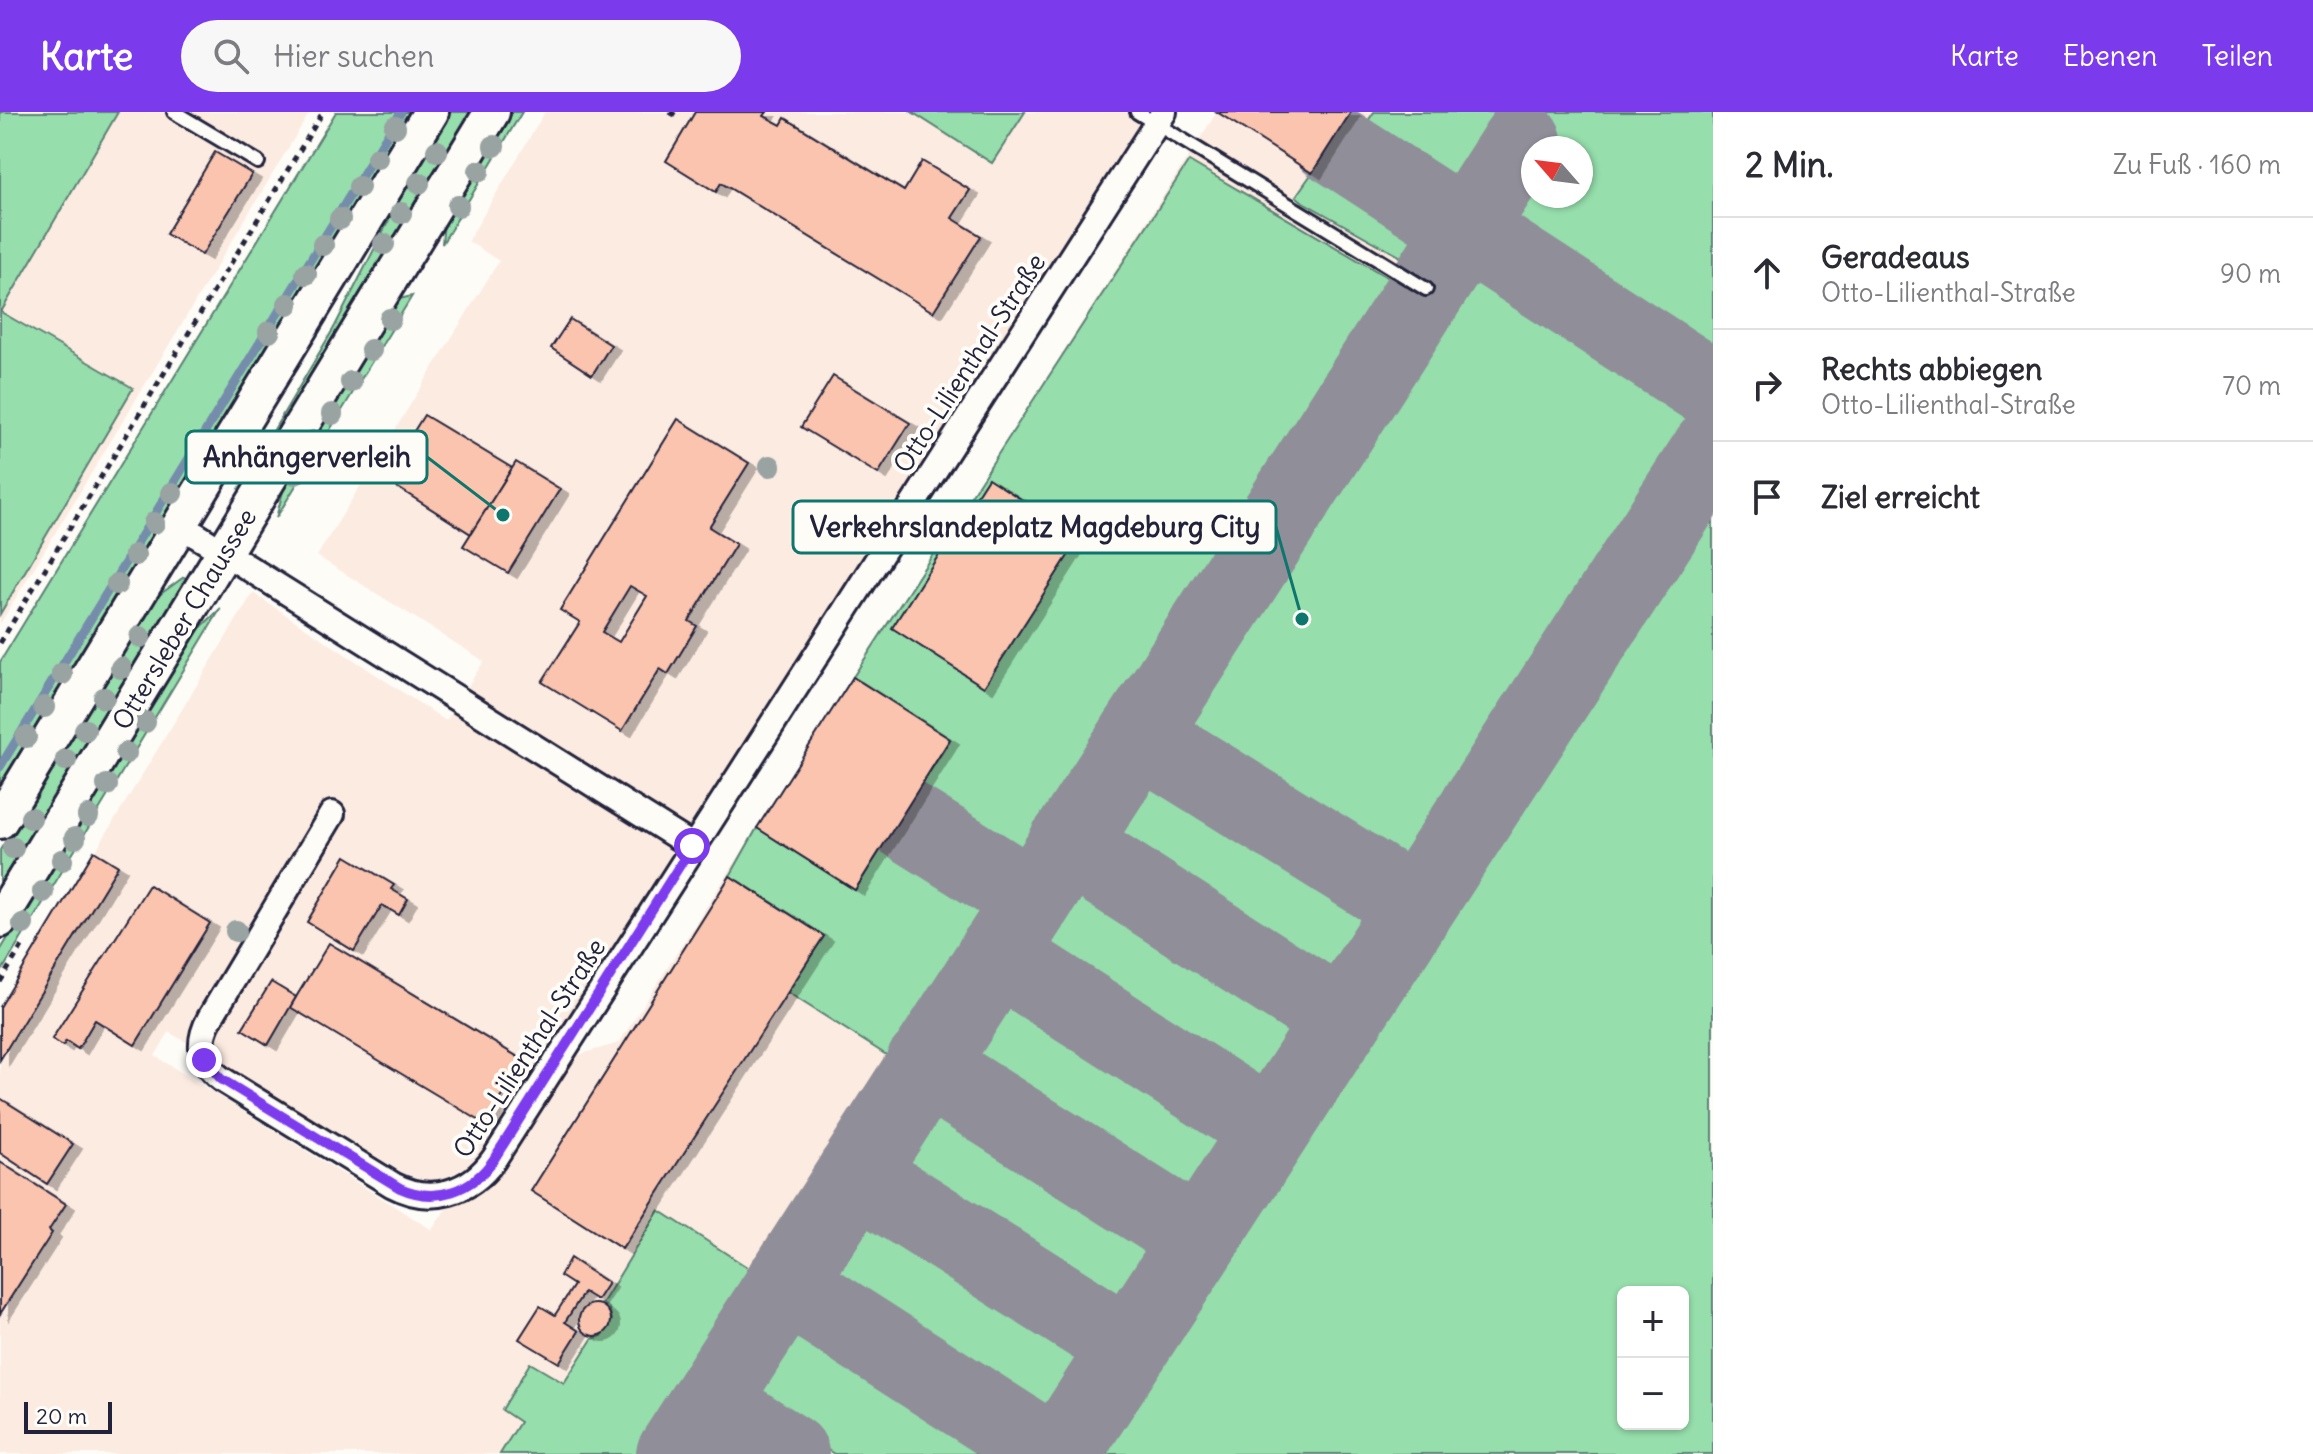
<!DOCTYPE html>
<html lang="de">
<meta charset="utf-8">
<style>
:root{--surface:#fff;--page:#f7f7f7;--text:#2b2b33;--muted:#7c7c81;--line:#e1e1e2;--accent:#7c3aed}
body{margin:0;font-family:Delius,sans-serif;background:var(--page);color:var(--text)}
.controls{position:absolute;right:24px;bottom:24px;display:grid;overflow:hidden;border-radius:12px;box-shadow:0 2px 6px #0004}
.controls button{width:72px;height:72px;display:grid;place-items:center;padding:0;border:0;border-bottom:2px solid var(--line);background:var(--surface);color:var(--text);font:40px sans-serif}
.compass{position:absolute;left:1521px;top:24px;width:72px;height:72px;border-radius:50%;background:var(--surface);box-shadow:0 2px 6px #0004;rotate:298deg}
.scale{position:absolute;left:24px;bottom:20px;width:88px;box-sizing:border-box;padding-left:8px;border:4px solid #22223b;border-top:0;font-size:22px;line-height:28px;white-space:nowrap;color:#22223b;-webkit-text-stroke:6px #fdfcf7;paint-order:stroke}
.stop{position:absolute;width:24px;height:24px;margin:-18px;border:6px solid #7c3aed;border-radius:50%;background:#fff}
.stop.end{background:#7c3aed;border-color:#fff;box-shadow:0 2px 8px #0008}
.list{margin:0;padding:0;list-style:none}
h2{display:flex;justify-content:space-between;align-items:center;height:104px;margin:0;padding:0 32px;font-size:34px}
h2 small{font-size:26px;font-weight:400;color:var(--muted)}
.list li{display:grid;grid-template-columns:52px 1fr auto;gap:24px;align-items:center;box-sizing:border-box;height:112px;padding:0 32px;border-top:2px solid var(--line)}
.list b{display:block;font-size:30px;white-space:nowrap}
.list p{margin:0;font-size:26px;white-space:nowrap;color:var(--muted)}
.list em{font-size:26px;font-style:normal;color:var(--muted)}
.icon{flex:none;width:44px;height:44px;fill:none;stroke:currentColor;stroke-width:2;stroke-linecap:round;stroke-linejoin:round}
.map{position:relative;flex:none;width:1713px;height:1342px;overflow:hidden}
header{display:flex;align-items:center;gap:48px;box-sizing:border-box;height:112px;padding:0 40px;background:var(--accent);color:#fff}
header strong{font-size:38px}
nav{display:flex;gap:44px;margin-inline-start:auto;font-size:28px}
.search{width:560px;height:72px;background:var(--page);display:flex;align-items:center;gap:20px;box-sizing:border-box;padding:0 28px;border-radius:44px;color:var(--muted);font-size:30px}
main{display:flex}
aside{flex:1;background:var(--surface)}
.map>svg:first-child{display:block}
.built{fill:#fcebe1;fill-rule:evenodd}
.green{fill:#96deac;stroke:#5c8074;stroke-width:2;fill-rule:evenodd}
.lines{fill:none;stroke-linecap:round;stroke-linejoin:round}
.stream{stroke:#748dab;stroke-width:9}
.taxiway{stroke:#908f99;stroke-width:80}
.building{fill:#fbc4af;stroke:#22223b;stroke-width:2;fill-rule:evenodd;filter:url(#shadow)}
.lane-casing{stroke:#22223b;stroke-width:18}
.street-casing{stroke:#22223b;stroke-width:30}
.secondary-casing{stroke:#22223b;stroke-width:40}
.path{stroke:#22223b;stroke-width:5;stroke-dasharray:6 6;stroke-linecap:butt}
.lane{stroke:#fdfcf7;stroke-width:12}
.street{stroke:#fdfcf7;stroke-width:24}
.secondary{stroke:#fdfcf7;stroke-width:34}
.tree{fill:#98a3a2}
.route{stroke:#7c3aed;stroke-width:10}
.labels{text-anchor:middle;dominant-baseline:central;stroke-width:8;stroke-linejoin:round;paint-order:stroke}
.street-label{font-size:26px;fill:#22223b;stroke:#fdfcf7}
.leader{fill:none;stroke:#0f766e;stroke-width:3}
.callout-dot{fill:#0f766e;stroke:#fdfcf7;stroke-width:3}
.callout{fill:#fdfcf7;stroke:#0f766e;stroke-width:3}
.callout-label{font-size:28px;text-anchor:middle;font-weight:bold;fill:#22223b}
</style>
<header>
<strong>Karte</strong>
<div class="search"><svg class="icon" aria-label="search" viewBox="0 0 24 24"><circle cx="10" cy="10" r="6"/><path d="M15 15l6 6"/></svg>Hier suchen</div>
<nav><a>Karte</a><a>Ebenen</a><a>Teilen</a></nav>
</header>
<main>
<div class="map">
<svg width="1713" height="1342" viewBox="0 0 1713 1342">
<defs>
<filter id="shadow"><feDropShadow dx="9" dy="5" stdDeviation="0" flood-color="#0004"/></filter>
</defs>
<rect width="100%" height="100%" fill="#fdfcf7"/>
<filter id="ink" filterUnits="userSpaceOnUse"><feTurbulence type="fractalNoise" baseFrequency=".0125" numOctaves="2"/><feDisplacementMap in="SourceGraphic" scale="16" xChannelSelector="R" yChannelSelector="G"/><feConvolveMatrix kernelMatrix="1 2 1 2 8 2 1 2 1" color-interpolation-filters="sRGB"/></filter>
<g filter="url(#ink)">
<g class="built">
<path d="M0,0H310L0,512Z"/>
<path d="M545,0H1146L540,954L619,931L1217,0H1713V1342H0V896L253,481L446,609L484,549L317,444L499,149L468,129ZM1533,36H1581V84H1533ZM169,920L402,1060L423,1068L442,1067L476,1051L432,1118L155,944ZM1623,1180H1683V1312H1623Z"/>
</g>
<g class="green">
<path d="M0,0H118L1,200L133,276L0,502Z"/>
<path d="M336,0H413L0,679V550Z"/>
<path d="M449,0H474L242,378L239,377L335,214L412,63Z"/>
<path d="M509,0H522L442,132L444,108Z"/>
<path d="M912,0H1025L992,51Z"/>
<path d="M1374,0H1713V248L1497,111L1533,53V84H1581V36L1533,39L1501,17L1464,75L1366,12Z"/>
<path d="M1189,49L1390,167L1395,182L1392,190L899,951L787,880L824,824L730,764L757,716L855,778L950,628L853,565Z"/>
<path d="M1312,61L1425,131L1410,148L1403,146L1303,90L1296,84Z"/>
<path d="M1472,147L1696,296L1183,1089L959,945Z"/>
<path d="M412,184L276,406L286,368L395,188Z"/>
<path d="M1713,394V1342H1100ZM1623,1180H1683V1312H1623Z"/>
<path d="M184,465L189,468L0,779V738L146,497L155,486Z"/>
<path d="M221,496L0,862V839L190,526Z"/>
<path d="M933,982L1159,1128L1113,1200L886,1056Z"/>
<path d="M862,1093L1087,1237L1040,1308L815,1166Z"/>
<path d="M659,1098L764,1166L650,1342H500L520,1310L502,1298L530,1251L564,1271L592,1227L602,1224L612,1208L609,1196L602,1192Z"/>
<path d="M791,1203L1010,1342H834L740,1282Z"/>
<path d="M718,1321L751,1342H704Z"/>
</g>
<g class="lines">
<path class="stream" d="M0,655L401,0"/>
<g class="taxiway">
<path d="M1331,30L1713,278"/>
<path d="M1139,623L1414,794"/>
<path d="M901,705L1032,787"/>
<path d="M1068,732L1341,907"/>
<path d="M997,842L1270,1017"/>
<path d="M925,953L1199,1127"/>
<path d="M856,1062L1130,1235"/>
<path d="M785,1171L1051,1342"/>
<path d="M709,1291L789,1342"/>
<path d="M676,1342L1522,29"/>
<path d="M1060,1342L1713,336"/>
</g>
</g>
<g class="building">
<path d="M695,0H767L764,4L781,13L785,6L904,79L922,49L970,78L952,106L981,124L933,200L721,71L716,80L666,49Z"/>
<path d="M1217,0H1351L1312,61Z"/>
<path d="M215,40L252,62L202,143L166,122Z"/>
<path d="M570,207L611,233L592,263L551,236Z"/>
<path d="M833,264L910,311L878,362L801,315Z"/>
<path d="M424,303L512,356L471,422L384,367Z"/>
<path d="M678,307L749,351L709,415L736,432L689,509L697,514L668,562L660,557L622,619L542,570L580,510L560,498ZM630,474L647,484L619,530L602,520Z"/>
<path d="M516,350L560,377L508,461L463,434Z"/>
<path d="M988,366L1080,425L984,575L892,516Z"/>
<path d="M853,565L950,627L855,778L757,716Z"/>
<path d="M94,739L118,754L0,948V895Z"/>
<path d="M346,744L394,773L391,777L408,787L399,803L382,793L354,839L307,810Z"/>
<path d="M730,764L824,824L622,1137L531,1079Z"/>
<path d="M149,773L210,811L135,933L95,908L78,937L66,929L63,934L52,927Z"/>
<path d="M329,831L523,948L485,1012L290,895Z"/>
<path d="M271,870L296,885L268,933L242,917Z"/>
<path d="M0,986L73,1032L47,1072L0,1041Z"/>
<path d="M0,1050L66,1092L49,1118L52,1121L0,1202Z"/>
<path d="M570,1146L608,1171L597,1188L584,1180L565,1210L579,1219L559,1251L519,1227L540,1194L555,1203L574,1173L560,1164Z"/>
<circle cx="595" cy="1208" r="16"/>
</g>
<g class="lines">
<g class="lane-casing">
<g id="lane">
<path d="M174,0L258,50"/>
<path d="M1137,0L1426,177"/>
</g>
</g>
<g class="street-casing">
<g id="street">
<path d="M180,413L692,734"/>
<path d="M332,702L210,906C197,930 199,950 221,967L393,1073C431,1093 470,1081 494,1047L1164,0"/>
</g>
</g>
<g class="secondary-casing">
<g id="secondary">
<path d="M0,709L431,0"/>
<path d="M0,808L492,0"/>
</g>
</g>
<g class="path">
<path d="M670,0L680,6"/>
<path d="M0,531L323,0"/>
<path d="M0,870L24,831"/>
</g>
<use href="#lane" class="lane"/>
<use href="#street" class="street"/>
<use href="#secondary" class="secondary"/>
</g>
<g class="tree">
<circle cx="395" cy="15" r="11"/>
<circle cx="494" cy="34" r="11"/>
<circle cx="437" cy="39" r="11"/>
<circle cx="377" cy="46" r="11"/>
<circle cx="479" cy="59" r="11"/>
<circle cx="419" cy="71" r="11"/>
<circle cx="359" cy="75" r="11"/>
<circle cx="458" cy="94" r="11"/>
<circle cx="401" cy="101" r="11"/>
<circle cx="340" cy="107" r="11"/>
<circle cx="384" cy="132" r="11"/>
<circle cx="323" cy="133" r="11"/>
<circle cx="306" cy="162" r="11"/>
<circle cx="288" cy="192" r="11"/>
<circle cx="390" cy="207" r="11"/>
<circle cx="269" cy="220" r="11"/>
<circle cx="371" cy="238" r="11"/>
<circle cx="351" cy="270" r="11"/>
<circle cx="332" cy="302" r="11"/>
<circle cx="314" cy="329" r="11"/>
<circle cx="770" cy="354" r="11"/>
<circle cx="295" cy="362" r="11"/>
<circle cx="172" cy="381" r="11"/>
<circle cx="154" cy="411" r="11"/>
<circle cx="135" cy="443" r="11"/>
<circle cx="117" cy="472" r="11"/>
<circle cx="140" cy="525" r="11"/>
<circle cx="121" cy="556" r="11"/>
<circle cx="62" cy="562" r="11"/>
<circle cx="104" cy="586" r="11"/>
<circle cx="44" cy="595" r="11"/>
<circle cx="145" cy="610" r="11"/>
<circle cx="85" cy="618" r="11"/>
<circle cx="26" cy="625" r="11"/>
<circle cx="126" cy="641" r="11"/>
<circle cx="66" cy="648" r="11"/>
<circle cx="107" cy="673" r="11"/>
<circle cx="88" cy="704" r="11"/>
<circle cx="31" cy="706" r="11"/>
<circle cx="75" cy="726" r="11"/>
<circle cx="13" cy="736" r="11"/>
<circle cx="62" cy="748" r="11"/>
<circle cx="43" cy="780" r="11"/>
<circle cx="23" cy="812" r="11"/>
<circle cx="236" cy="819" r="11"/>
</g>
</g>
<g class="lines" filter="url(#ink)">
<path class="route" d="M204,948L221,967L400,1076C436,1092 472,1079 494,1047L692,734"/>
</g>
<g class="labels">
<g class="street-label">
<text transform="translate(969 251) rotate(-57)">Otto-Lilienthal-Straße</text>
<text transform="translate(184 507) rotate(-59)">Ottersleber Chaussee</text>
<text transform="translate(529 936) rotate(-57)">Otto-Lilienthal-Straße</text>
</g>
</g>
<path class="leader" d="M503 403L427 345M1302 507L1276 415"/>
<g class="callout-dot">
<circle cx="503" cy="403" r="8"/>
<circle cx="1302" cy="507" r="8"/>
</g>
<g class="callout">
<rect x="186" y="319" width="241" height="52" rx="8"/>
<rect x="793" y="389" width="483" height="52" rx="8"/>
</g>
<g class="callout-label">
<text x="307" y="355">Anhängerverleih</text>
<text x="1035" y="425">Verkehrslandeplatz Magdeburg City</text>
</g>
</svg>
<div class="controls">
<button>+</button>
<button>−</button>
</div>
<svg class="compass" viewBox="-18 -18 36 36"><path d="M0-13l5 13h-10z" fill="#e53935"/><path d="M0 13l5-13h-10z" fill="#7c7c81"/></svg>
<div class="scale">20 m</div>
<div class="stop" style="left:692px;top:734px"></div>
<div class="stop end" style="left:204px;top:948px"></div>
</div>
<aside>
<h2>2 Min.<small>Zu Fuß · 160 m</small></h2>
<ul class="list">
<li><svg class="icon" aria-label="ahead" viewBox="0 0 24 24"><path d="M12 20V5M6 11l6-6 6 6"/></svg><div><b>Geradeaus</b><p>Otto-Lilienthal-Straße</p></div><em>90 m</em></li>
<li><svg class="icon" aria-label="right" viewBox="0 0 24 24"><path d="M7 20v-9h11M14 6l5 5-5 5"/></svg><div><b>Rechts abbiegen</b><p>Otto-Lilienthal-Straße</p></div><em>70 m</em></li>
<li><svg class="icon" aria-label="arrive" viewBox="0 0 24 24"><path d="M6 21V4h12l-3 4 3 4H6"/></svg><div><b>Ziel erreicht</b></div></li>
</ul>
</aside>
</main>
